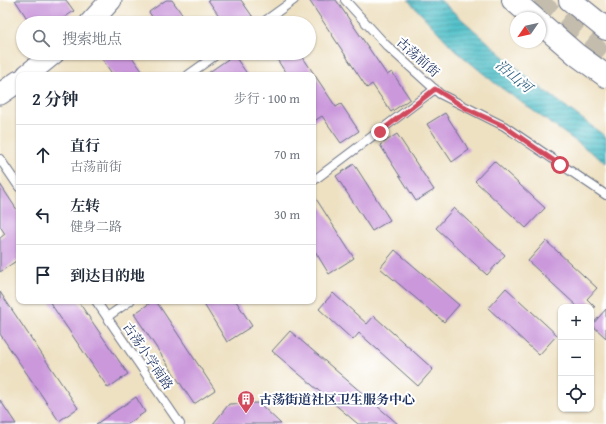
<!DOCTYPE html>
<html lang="zh">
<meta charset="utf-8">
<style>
:root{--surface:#fff;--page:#f2f2f3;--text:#1f2937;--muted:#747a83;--line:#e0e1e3}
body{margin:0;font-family:"Gentium Book Plus","Noto Serif SC",serif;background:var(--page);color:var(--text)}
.controls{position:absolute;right:12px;bottom:12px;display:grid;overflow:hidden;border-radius:8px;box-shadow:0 1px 3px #0004}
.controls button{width:36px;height:36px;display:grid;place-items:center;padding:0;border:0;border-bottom:1px solid var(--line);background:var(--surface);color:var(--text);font:20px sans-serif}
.compass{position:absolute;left:510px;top:12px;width:36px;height:36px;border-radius:50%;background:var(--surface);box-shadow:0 1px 3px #0004;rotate:236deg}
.stop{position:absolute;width:12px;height:12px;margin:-9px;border:3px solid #d1495b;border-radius:50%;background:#fff}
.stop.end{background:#d1495b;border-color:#fff;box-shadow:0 1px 4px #0008}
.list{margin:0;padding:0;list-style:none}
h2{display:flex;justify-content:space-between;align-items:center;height:52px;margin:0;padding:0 16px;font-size:17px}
h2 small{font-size:13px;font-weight:400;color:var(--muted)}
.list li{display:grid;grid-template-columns:26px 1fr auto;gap:12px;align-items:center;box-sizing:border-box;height:60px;padding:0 16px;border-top:1px solid var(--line)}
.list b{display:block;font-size:15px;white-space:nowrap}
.list p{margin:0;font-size:13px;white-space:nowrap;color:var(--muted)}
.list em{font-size:13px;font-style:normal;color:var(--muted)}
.icon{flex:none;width:22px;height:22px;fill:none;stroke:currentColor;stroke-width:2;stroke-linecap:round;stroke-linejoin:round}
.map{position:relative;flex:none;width:606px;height:424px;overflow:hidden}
.search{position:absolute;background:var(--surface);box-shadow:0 1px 3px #0004;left:16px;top:16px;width:300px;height:44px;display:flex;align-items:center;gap:10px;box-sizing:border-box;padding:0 14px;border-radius:22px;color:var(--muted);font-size:15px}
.panel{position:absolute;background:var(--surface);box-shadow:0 1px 3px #0004;left:16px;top:72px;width:300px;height:232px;border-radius:8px}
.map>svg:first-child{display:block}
.water{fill:url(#water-rules);stroke:#377894}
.building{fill:#cb99db}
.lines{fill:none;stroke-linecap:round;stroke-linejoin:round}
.trunk-tunnel{stroke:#c4bdae;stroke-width:22;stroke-dasharray:22 11;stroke-linecap:butt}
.service-casing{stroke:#656d81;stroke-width:10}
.tertiary-casing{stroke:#656d81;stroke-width:23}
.primary-casing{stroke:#656d81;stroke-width:24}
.service{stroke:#fff;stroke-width:8}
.tertiary{stroke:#fff;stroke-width:21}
.primary{stroke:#fff;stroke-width:22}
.route{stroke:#d1495b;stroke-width:5}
.labels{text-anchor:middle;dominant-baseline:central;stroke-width:4;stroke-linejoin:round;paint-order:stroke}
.street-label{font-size:13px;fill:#1b2f5e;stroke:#fff}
.poi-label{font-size:13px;font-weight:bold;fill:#1b2f5e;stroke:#fff;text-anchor:start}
.water-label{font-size:14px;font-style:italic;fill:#2f6283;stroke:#fff}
</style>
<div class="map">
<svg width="606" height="424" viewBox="0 0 606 424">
<defs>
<pattern id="water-rules" width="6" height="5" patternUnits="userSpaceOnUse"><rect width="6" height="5" fill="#53c1c9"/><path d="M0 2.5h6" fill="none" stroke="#449da6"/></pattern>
</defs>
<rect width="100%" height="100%" fill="#fff"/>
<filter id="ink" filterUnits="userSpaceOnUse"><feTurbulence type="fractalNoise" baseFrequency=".025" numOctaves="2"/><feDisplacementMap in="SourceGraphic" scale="8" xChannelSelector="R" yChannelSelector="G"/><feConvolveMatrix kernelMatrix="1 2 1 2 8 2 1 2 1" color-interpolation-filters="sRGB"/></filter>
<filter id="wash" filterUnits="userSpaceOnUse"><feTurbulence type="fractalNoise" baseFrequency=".012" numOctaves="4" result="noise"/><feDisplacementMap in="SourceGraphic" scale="16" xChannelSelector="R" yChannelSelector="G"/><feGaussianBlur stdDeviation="0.9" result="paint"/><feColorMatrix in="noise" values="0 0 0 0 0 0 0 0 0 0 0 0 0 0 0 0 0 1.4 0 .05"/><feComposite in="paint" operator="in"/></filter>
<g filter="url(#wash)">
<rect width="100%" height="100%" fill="#eee1c2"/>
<path class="water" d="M408,0H440L533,82L606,137V163L496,84L455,50Z"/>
<g id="blocks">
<g class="building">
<path d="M15,0H66L74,11L56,23H30Z"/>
<path d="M166,0H172L188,23H156L149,12Z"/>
<path d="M208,0H241L257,23H224Z"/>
<path d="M309,0H336L387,75L392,72L410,99L391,112L372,84L367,88Z"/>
<path d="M98,53H129L145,75H113Z"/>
<path d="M273,53H300L336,107L341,104L359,131L341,143L322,116L313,122V75H287Z"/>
<path d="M234,55L248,75H205Z"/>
<path d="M445,113L469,150L452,162L427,124Z"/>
<path d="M397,134L434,190L416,201L380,145Z"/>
<path d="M494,161L545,208L526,228L475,181Z"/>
<path d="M354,164L390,220L372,231L336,176Z"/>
<path d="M0,184L19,213V259L0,272V238L5,234L0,226Z"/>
<path d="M313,194L354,258L329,274L313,248Z"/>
<path d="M454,208L505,255L487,275L436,228Z"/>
<path d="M546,241L597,288L587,299L595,307H578L528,261Z"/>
<path d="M395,250L459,305L444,322L380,268Z"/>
<path d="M506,288L557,335L539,355L488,308Z"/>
<path d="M0,292L78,408L59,421L0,334Z"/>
<path d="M333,293L367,324L374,316L433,369L418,386L359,333L353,340L319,309Z"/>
<path d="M49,301H78L128,374L108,388Z"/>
<path d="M153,301H156L215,390L194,404L134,314Z"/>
<path d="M202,301H236L252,326L227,342Z"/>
<path d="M606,309V338L592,325Z"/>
<path d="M290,331L398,424H358L272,351Z"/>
<path d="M136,397L145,412L128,424H96Z"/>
<path d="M0,400L16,424H0Z"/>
<path d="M259,403L281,424H213L229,404Z"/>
</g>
</g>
</g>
<g filter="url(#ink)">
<use href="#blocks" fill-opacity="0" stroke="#656d81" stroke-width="1"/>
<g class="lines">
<path class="trunk-tunnel" d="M535,0L606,58"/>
<g class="service-casing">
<g id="service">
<path d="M345,0L386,45L440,94L504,126L606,195"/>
<path d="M262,23L294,0"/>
<path d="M188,75L219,53"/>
<path d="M0,159L19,187"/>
<path d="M313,181L435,89"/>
<path d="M96,301L180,424"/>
<path d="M107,317L130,301"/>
</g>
</g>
<g class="tertiary-casing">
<g id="tertiary">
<path d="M90,23L111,0"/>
<path d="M27,75L54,53"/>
<path d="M0,94L19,81"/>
</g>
</g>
<g class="primary-casing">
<g id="primary">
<path d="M513,0L534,18"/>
<path d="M570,0L606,29"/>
<path d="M540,23L577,55L606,76"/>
</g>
</g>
<use href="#service" class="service"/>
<use href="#tertiary" class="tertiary"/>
<use href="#primary" class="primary"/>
</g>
</g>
<g class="lines" filter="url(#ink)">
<path class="route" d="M380,132L435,89L467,109L504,126L560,165"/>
</g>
<defs>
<g id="building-pin" transform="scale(0.9)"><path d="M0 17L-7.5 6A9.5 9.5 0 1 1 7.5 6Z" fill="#d1495b" stroke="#fff"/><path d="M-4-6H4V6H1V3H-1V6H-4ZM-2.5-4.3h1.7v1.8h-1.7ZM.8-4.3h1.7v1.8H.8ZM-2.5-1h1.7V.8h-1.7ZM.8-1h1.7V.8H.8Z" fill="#fff"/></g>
</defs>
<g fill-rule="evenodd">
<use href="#building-pin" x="246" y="399"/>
</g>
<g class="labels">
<g class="street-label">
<text transform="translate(418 57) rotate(42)">古荡前街</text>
<text transform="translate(148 356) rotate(56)">古荡小学南路</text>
</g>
<g class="poi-label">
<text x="259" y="399">古荡街道社区卫生服务中心</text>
</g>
<g class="water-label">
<text transform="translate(514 76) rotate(40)">沿山河</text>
</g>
</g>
</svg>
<div class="controls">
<button>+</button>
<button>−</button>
<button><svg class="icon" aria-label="locate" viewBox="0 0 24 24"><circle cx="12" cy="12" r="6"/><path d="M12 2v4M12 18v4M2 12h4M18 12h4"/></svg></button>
</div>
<svg class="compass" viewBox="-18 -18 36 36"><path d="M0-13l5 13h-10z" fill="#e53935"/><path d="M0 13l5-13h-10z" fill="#747a83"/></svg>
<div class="stop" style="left:560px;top:165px"></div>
<div class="stop end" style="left:380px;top:132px"></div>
<div class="search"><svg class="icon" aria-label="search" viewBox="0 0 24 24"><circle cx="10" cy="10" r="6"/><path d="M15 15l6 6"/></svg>搜索地点</div>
<section class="panel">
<h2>2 分钟<small>步行 · 100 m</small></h2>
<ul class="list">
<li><svg class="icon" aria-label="ahead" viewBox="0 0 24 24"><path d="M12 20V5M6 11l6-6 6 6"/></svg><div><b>直行</b><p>古荡前街</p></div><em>70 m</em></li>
<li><svg class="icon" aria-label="left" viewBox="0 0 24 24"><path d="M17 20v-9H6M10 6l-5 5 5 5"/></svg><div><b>左转</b><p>健身二路</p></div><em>30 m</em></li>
<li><svg class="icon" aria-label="arrive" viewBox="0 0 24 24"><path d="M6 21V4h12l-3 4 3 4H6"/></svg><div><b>到达目的地</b></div></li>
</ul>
</section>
</div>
